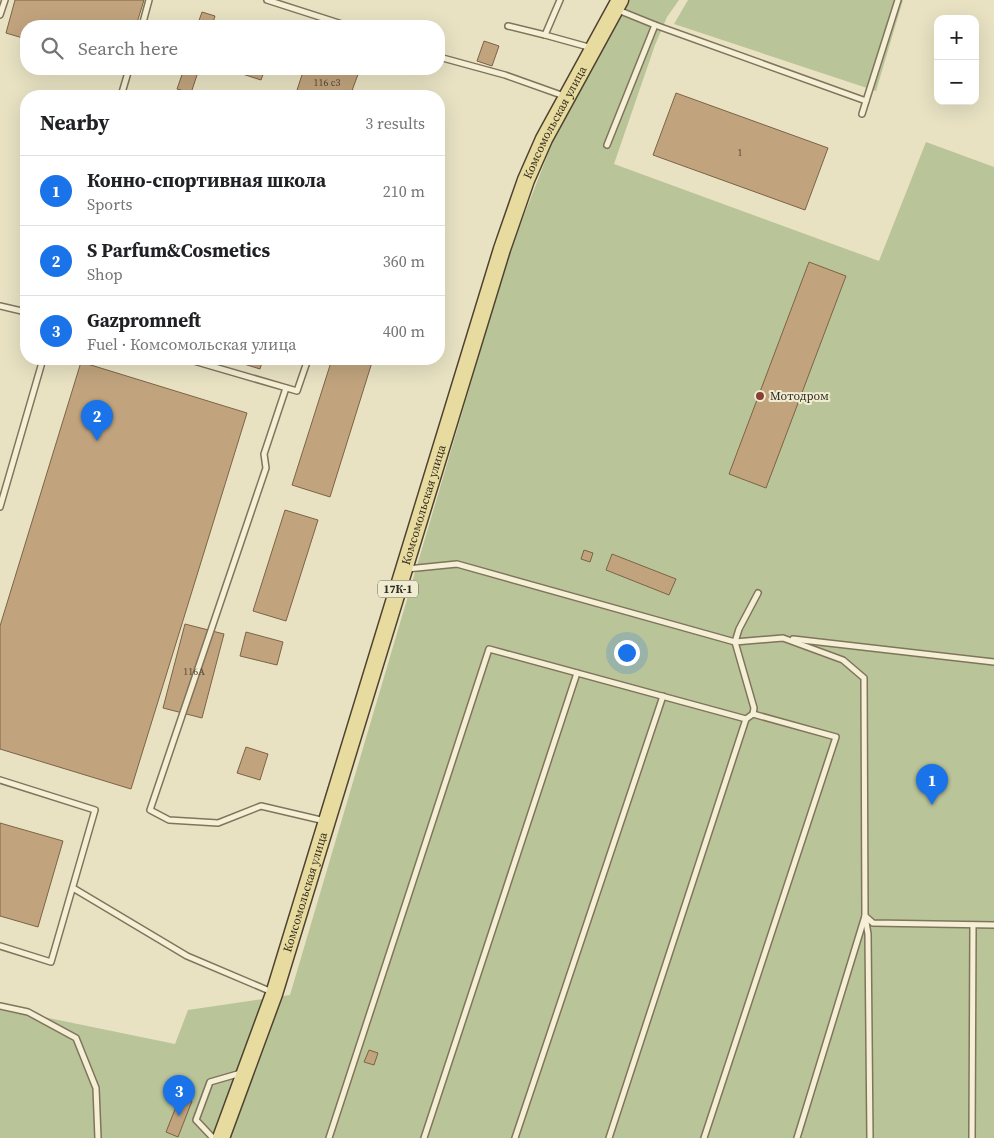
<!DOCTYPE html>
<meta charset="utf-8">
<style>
:root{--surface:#fff;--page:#f2f2f2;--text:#202124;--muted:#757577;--line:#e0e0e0;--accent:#1a73e8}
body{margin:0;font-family:"Source Serif 4",serif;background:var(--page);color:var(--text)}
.controls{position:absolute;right:15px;top:15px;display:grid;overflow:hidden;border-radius:10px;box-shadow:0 5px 20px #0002}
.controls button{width:45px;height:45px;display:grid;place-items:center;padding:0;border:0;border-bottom:1px solid var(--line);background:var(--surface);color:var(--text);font:25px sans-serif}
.you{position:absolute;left:626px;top:652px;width:18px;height:18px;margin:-12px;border:4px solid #fff;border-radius:50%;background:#1a73e8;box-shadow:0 0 0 8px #1a73e833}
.badge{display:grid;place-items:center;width:32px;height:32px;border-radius:50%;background:var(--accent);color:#fff;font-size:16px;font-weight:700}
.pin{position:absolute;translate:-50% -41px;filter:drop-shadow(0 1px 2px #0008)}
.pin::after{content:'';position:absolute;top:26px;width:18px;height:15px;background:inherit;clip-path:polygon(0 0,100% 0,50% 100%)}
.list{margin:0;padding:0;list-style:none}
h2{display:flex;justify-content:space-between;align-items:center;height:65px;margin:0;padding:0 20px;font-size:21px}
h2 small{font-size:16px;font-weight:400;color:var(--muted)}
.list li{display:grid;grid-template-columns:32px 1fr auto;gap:15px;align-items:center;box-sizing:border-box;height:70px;padding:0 20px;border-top:1px solid var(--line)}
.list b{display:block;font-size:19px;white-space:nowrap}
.list p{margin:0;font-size:16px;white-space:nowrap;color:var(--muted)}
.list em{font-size:16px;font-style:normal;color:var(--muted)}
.icon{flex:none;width:28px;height:28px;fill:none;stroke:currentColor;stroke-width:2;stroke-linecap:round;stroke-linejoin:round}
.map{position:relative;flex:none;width:994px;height:1138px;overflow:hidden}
.search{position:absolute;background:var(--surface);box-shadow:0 5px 20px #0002;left:20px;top:20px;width:425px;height:55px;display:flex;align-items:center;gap:12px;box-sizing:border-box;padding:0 18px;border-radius:20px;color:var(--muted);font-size:19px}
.panel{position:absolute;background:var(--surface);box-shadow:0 5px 20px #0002;left:20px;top:90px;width:425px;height:275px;border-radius:20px}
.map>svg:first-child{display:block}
.green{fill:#b9c499}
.building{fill:#c1a47e;stroke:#7c6345}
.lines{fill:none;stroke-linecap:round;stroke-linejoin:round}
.lane-casing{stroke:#80745c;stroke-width:8}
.primary-casing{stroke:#4e4230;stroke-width:19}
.lane{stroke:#f4efd5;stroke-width:5}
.primary{stroke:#e7db9f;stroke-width:16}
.poi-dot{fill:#874034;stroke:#f0ecd2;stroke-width:2}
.labels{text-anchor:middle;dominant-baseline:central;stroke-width:4;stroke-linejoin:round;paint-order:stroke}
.number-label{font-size:10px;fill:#554836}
.shield{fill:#f0ecd2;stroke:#6a6454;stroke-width:1}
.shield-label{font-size:11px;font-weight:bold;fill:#312a1e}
.street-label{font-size:12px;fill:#312a1e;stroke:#f0ecd2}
.poi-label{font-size:12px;fill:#312a1e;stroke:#f0ecd2;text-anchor:start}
</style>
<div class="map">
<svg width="994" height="1138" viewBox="0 0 994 1138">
<rect width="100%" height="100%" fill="#e8e2c3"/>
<g class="green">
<path d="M623,0H679L667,17L655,45L614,164L879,261L926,142L994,167V1138H0V1008L175,1044L188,1010L290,995L510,251L562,118Z"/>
<path d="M688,0H903L876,91L674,24Z"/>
</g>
<g class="building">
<path d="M15,0H144L136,26H26V39L6,33Z"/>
<path d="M202,12L215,16L212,26H197Z"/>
<path d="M321,21L336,26H319Z"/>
<path d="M484,41L499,46L492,66L477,61Z"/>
<path d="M184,69H199L191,93L177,89Z"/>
<path d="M227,69H265L261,80Z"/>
<path d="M304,69H360L350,96H295Z"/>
<path d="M676,93L828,148L805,210L653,155Z"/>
<path d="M809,262L846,276L766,488L729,474Z"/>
<path d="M228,359H263L260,369Z"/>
<path d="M332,359H373L330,497L292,485Z"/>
<path d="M81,362L247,413L131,789L0,749V626Z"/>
<path d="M285,510L318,520L286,621L253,611Z"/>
<path d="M584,550L593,553L590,562L581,559Z"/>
<path d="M612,554L676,579L669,595L606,570Z"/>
<path d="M185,624L224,634L202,718L163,708Z"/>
<path d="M246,632L283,642L277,665L240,656Z"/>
<path d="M246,747L268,754L260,780L237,773Z"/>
<path d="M0,823L63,841L38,927L0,916Z"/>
<path d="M369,1050L378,1053L374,1065L364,1062Z"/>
<path d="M180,1097L192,1101L178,1137L166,1132Z"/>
</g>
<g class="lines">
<g class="lane-casing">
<g id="lane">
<path d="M267,0L348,26"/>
<path d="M560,0L545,35L592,48"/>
<path d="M618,10L655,25L866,101L898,0"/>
<path d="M0,15L5,0"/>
<path d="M142,26L149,0"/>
<path d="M508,26L545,35"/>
<path d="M439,57L505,75L564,96"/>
<path d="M121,96L129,69"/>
<path d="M862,114L866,101"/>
<path d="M607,145L655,25"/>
<path d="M0,306L26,312"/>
<path d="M187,359L297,391L308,359"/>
<path d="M286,388L264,454L266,468L150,810L169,820L218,823L261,806L325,821"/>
<path d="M0,507L43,359"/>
<path d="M407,569L457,564L735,642L783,638L843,660L864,678L865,916L797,1138"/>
<path d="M793,639L994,662"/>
<path d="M753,714L754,708L735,642L739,629L758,593"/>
<path d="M0,780L95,810L51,962L0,946"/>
<path d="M73,888L187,956L272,992"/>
<path d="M0,1006L28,1012L76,1038L96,1088L98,1138"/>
<path d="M213,1138L196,1120L210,1082L241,1073"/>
<path d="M329,1138L489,649L746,719"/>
<path d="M424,1138L577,673"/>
<path d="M515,1138L663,696"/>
<path d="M609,1138L746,719L753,714L836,737L704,1138"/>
<path d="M870,1138L868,934L865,916L873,923L994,925"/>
<path d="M972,1138L973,925"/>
</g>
</g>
<g class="primary-casing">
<g id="primary">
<path id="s1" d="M221,1138L274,994L502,249L526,180L544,139L620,0"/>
</g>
</g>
<use href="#lane" class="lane"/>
<use href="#primary" class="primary"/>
</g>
<circle class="poi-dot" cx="760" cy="396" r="5"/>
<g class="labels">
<g class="number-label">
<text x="327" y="82">116 с3</text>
<text x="740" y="152">1</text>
<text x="194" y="671">116А</text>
</g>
<rect class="shield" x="378" y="580.5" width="40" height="17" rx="4"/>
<g class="shield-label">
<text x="398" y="589">17К-1</text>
</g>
<g class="street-label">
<text stroke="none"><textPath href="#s1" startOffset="1070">Комсомольская улица</textPath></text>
<text stroke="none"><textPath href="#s1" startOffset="665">Комсомольская улица</textPath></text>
<text stroke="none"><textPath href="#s1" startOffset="260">Комсомольская улица</textPath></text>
</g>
<g class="poi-label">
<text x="770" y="396">Мотодром</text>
</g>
</g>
</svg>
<div class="controls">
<button>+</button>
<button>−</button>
</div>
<div class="you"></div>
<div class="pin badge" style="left:932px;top:805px">1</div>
<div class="pin badge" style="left:97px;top:441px">2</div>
<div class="pin badge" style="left:179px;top:1116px">3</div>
<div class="search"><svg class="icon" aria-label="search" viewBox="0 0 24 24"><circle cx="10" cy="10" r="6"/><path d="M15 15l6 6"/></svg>Search here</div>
<section class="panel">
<h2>Nearby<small>3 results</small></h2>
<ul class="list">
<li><span class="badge">1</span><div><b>Конно-спортивная школа</b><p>Sports</p></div><em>210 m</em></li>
<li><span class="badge">2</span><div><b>S Parfum&amp;Cosmetics</b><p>Shop</p></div><em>360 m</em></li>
<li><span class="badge">3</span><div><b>Gazpromneft</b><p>Fuel · Комсомольская улица</p></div><em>400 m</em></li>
</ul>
</section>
</div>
